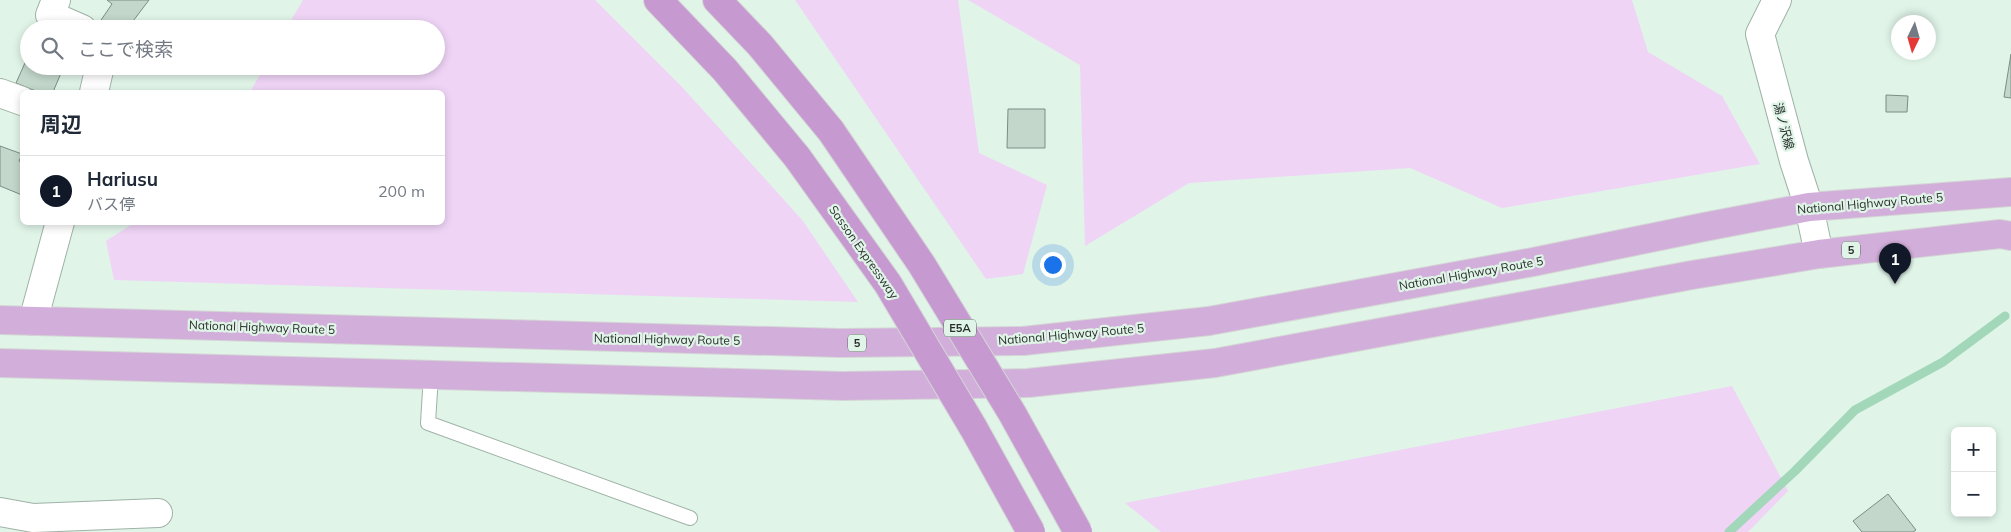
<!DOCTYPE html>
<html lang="ja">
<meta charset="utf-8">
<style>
:root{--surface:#fff;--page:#f6f6f7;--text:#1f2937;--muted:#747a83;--line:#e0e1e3;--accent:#111827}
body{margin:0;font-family:Mulish,"Noto Sans JP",sans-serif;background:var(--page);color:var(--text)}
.controls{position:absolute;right:15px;bottom:15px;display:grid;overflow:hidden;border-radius:8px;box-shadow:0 2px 8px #0003}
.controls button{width:45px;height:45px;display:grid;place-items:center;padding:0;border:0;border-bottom:1px solid var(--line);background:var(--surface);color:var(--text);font:25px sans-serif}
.compass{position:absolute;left:1891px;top:15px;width:45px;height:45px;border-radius:50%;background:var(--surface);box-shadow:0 2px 8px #0003;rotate:185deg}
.you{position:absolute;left:1052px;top:264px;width:18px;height:18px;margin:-12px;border:4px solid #fff;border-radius:50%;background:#1a73e8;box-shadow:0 0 0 8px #1a73e833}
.badge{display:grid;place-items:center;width:32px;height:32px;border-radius:50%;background:var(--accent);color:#fff;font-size:16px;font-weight:700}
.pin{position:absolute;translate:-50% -41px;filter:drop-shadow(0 1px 2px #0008)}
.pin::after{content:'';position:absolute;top:26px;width:18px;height:15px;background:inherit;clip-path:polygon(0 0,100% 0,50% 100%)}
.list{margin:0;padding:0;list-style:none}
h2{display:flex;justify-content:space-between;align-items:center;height:65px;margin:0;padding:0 20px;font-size:21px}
h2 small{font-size:16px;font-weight:400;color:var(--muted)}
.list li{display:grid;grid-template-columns:32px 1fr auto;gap:15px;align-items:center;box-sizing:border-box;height:70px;padding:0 20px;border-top:1px solid var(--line)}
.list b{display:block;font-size:19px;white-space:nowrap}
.list p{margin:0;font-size:16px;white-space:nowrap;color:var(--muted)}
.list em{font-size:16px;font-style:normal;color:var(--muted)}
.icon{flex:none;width:28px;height:28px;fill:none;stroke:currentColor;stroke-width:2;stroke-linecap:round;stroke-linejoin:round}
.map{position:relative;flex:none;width:2011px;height:532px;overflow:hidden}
.search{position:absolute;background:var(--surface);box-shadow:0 2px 8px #0003;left:20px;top:20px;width:425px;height:55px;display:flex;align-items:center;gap:12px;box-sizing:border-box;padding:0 18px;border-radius:28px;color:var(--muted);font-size:19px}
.panel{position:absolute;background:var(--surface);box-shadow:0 2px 8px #0003;left:20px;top:90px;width:425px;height:135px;border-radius:8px}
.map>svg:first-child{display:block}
.green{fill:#efd4f6}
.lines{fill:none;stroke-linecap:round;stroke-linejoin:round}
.stream{stroke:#a2d7ba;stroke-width:9}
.building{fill:#c3d7cb;stroke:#7c8e84}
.service-casing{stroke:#9fb2a7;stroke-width:16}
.minor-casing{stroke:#9fb2a7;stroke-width:30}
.trunk-casing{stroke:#d4d6d5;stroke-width:30}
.motorway-casing{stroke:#d4d6d5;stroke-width:30}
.service{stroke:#fff;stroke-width:14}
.minor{stroke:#fff;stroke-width:28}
.trunk{stroke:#d2aeda;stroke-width:28}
.motorway{stroke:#c69ad1;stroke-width:28}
.motorway-bridge-casing{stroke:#d4d6d5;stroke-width:30;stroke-linecap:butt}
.motorway-bridge{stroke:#c69ad1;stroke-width:28}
.labels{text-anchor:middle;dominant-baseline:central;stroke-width:4.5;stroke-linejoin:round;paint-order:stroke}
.shield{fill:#e0f4e8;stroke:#606b64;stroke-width:1}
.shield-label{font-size:11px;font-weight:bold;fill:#29302c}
.street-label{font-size:12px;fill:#29302c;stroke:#e0f4e8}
</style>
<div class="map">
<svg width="2011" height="532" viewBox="0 0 2011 532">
<rect width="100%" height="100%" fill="#e0f4e8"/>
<g class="green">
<path d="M303,0H595L682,87L803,221L858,302L114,280L106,241L134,223L442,222V92H250L265,66H436V29H286Z"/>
<path d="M795,0H958L979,153L1047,185L1023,274L986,279Z"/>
<path d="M968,0H1632L1648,52L1722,96L1760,164L1502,208L1410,168L1189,183L1085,246L1080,65Z"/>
<path d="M1732,386L1788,491L1748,532H1161L1125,503Z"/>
</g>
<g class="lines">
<path class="stream" d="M1729,532L1795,471L1855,410L1943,362L2005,316"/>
</g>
<g class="building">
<path d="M107,0H149L127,29H107L99,23L112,4Z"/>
<path d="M29,54V66H64L53,92H38L16,83Z"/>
<path d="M2011,54V98L2004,97Z"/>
<path d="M1886,95L1908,96L1907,112H1886Z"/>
<path d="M1008,109H1045V148H1007Z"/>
<path d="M0,146L22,154L19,161L22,163V195L0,186Z"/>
<path d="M1888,494L1916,530L1913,532H1862L1853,521Z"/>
</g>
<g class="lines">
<g class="service-casing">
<path id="service" d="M431,375L428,423L690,518"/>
</g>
<g class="minor-casing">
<g id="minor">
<path d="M56,0L50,15L82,29"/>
<path d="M1777,0L1760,34L1794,161L1809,207L1819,254"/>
<path d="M94,92L100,66"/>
<path d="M0,93L22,101"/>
<path d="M33,321L60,222"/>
<path d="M0,512L33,518L158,513"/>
</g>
</g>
<g class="trunk-casing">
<g id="trunk">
<path d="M0,320L840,343L1023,341L1209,321L1533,262L1704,227L1809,207L2011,192"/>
<path d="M0,363L843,386L1028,383L1215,363L1692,275L1819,254L2000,234L2011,236"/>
</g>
</g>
<g class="motorway-casing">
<g id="motorway">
<path d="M658,0L725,70L797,157"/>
<path d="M717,0L760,45L831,131"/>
</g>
</g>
<use href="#service" class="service"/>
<use href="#minor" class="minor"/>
<use href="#trunk" class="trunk"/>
<use href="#motorway" class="motorway"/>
<g class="motorway-bridge-casing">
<g id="motorway-bridge">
<path d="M831,131L922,265L1012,413L1078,532"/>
<path d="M797,157L888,284L974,429L1031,532"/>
</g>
</g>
<use href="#motorway-bridge" class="motorway-bridge"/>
</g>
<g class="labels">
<g class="shield">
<rect x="1842" y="241.5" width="18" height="17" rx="4"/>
<rect x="944" y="319.5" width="32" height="17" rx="4"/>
<rect x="848" y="334.5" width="18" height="17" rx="4"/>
</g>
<g class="shield-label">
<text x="1851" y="250">5</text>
<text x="960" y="328">E5A</text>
<text x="857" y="343">5</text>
</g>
<g class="street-label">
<text transform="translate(1784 126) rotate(75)">湯ノ沢線</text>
<text transform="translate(1870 203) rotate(-5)">National Highway Route 5</text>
<text transform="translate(864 252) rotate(55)">Sasson Expressway</text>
<text transform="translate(1471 273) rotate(-10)">National Highway Route 5</text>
<text transform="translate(262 327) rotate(2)">National Highway Route 5</text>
<text transform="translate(1071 334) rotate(-5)">National Highway Route 5</text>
<text transform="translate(667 339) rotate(1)">National Highway Route 5</text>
</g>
</g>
</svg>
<div class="controls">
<button>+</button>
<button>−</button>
</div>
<svg class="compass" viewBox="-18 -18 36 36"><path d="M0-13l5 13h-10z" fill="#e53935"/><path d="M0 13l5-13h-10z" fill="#747a83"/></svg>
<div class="you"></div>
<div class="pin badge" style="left:1895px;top:284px">1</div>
<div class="search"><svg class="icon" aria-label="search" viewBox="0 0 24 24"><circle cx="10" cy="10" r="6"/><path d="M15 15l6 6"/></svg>ここで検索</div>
<section class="panel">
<h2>周辺<small></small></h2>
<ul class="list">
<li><span class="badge">1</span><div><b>Hariusu</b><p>バス停</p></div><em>200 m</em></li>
</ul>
</section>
</div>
